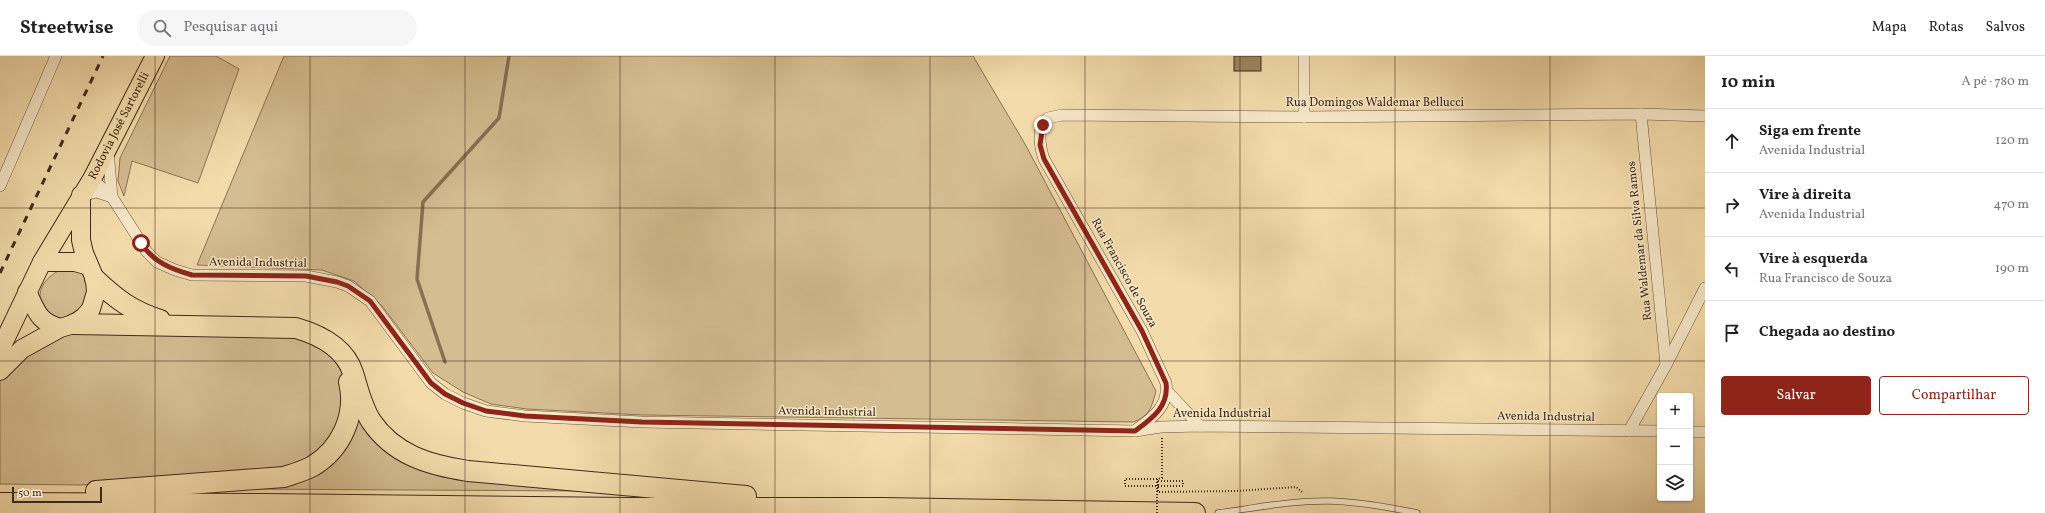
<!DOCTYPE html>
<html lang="pt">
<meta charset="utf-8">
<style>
:root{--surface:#fff;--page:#f6f6f6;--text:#202124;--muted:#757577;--line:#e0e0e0;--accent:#8f2418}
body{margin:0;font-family:Vollkorn,serif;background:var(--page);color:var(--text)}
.controls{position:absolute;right:12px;bottom:12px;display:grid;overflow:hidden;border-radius:4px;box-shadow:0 1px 3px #0004}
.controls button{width:36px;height:36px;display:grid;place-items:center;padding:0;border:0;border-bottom:1px solid var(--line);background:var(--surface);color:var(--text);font:20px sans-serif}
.scale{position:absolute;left:12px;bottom:10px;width:90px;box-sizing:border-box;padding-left:4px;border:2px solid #412a19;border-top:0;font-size:11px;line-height:14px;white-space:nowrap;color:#412a19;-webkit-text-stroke:3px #f7e8c8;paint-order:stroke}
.stop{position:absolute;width:12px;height:12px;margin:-9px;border:3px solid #8f2418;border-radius:50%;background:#fff}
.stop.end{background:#8f2418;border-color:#fff;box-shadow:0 1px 4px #0008}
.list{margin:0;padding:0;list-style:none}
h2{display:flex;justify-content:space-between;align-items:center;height:52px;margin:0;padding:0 16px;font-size:17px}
h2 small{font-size:13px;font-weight:400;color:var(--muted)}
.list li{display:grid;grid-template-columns:26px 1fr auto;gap:12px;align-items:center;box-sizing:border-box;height:64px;padding:0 16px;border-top:1px solid var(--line)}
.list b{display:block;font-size:15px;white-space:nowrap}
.list p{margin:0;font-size:13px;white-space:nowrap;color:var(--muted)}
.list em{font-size:13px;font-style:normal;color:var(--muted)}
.actions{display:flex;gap:8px;padding:12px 16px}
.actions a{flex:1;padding:9px 0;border:1px solid var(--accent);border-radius:4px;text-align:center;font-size:14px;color:var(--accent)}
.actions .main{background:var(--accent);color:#fff}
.icon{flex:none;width:22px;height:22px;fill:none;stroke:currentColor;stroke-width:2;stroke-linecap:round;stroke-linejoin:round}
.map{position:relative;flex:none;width:1705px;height:457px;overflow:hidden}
header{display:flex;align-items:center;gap:24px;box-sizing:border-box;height:56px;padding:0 20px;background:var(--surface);border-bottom:1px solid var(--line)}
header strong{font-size:19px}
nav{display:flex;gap:22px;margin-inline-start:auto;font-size:14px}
.search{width:280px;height:36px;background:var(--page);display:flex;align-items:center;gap:10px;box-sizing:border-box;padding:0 14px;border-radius:22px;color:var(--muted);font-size:15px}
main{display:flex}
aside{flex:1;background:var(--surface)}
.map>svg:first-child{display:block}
.green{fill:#d5bd92;stroke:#8b7456}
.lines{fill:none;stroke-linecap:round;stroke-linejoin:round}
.stream{stroke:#877053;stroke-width:3.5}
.building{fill:#9e8665;stroke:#412a19}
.lane-casing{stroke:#6e563e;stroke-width:7}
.street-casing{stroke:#6e563e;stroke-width:12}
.primary-casing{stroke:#412a19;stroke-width:20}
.highway-casing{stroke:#412a19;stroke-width:22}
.path{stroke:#412a19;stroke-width:2;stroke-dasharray:1 2;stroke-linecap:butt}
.lane{stroke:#f7e8c8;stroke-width:5.5}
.street{stroke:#f7e8c8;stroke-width:11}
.primary{stroke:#f3dbab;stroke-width:18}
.highway{stroke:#f3dbab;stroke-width:20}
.rail{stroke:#412a19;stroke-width:3;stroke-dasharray:7 7;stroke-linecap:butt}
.path-bridge{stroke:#412a19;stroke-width:2;stroke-dasharray:1 2;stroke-linecap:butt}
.route{stroke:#8f2418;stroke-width:5}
.grid{fill:none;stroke:#412a19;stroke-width:1;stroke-opacity:0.55}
.labels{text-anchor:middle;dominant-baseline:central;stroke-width:3;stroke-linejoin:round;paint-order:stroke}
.street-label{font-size:12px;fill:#412a19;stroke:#f7e8c8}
</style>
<header>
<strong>Streetwise</strong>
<div class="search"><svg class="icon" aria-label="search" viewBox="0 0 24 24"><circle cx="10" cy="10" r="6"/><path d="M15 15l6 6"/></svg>Pesquisar aqui</div>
<nav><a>Mapa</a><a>Rotas</a><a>Salvos</a></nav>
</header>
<main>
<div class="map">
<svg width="1705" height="457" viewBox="0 0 1705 457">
<rect width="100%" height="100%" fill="#f3dbab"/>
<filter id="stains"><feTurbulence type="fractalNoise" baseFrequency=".005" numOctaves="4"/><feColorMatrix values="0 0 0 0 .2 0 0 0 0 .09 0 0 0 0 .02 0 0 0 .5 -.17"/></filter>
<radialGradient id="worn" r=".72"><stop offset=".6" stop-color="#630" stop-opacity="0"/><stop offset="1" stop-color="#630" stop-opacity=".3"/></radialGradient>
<g class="green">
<path d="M170,0H216L239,13L198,127L132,105L124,140L118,125L120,102Z"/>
<path d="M284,0H973L1025,88L1156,335C1152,351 1149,361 1133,366L643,359L527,353L491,348L463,336L433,317L382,250L354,225L322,214L197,209Z"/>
<path d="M62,213L81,215L88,222L90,234L82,253L60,265L50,263C47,257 41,248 40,242C39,228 51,218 62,213Z"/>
<path d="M57,277H293L330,296L337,308L345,322L344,366L305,409L147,426L80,429L0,428V319Z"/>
<path d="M357,355L383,390L581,435L245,433L284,427Z"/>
</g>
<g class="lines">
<path class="stream" d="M445,306L417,223L423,146L499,62L509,0"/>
</g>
<rect class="building" x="1234" y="0" width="27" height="15"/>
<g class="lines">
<g class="lane-casing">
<path id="lane" d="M1218,457C1255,452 1294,444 1331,445C1361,446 1388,451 1417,457"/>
</g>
<g class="street-casing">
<g id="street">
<path d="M1304,0V61"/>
<path d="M1641,58L1666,309"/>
<path d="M92,123L112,141L147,196L157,206L175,214L192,219L306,220L337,226L348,230L370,245L431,327L445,338L463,347L486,355L525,360L642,366L1135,375L1161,371L1200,370L1660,375"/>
<path d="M0,130L56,0"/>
<path d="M81,139L97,136L112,141L108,94"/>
<path d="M1167,335L1200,370"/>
<path d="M1137,373C1154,361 1169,349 1166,327L1142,275L1044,103C1040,91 1036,71 1048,62L1062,59L1304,61L1641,58L1705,60"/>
<path d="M1629,375L1666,309L1705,232"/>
<path d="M1690,376H1705"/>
</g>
</g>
<g class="primary-casing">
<g id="primary">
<path d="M42,206H75L89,210"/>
<path d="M27,236C37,255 37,265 60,272"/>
<path id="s1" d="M0,294L42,206L92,123L155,0"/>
<path d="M0,315L22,293L60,272L74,268L84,261L91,253L96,236L95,223L84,197L81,184V139"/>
</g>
</g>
<g class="highway-casing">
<g id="highway">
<path d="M95,223C116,243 132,255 160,264"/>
<path d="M74,268L296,272C320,279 345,291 353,317C358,333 362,351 371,365C394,399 429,409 468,415L746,440"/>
<path d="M96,435L284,421C293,418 304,415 313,410C341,393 357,359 349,326"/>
<path d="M0,447L263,448L630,452H882L1195,457"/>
</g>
</g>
<g class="path">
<path d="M1162,382V389"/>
<path d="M1158,425V436L1236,435L1296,431L1302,436"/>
</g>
<use href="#lane" class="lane"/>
<use href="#street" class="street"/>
<use href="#primary" class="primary"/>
<use href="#highway" class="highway"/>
<path class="rail" d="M0,217L103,0"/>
<g class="path-bridge">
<path d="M1157,423H1125V430H1183V425H1158"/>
<path d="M1157,457V423L1162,422V389"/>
</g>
</g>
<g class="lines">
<path class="route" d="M141,187C153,206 171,213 192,219L306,220L337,226L348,230L370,245L431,327L445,338L463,347L486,355L525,360L642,366L1135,375C1153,362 1169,350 1166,327L1142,275L1044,103L1040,89L1043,69"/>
</g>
<path class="grid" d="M155,0V457M310,0V457M465,0V457M620,0V457M775,0V457M930,0V457M1085,0V457M1240,0V457M1395,0V457M1550,0V457M0,152H1705M0,305H1705"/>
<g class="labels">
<g class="street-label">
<text x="1375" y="47">Rua Domingos Waldemar Bellucci</text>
<text stroke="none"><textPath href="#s1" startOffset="254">Rodovia José Sartorelli</textPath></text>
<text transform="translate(1640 185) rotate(-96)">Rua Waldemar da Silva Ramos</text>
<text transform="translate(258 207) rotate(1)">Avenida Industrial</text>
<text transform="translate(1124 217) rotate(61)">Rua Francisco de Souza</text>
<text transform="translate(827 356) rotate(1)">Avenida Industrial</text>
<text x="1222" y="358">Avenida Industrial</text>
<text transform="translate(1546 361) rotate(1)">Avenida Industrial</text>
</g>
</g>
<rect width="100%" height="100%" filter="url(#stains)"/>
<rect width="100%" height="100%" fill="url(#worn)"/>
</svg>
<div class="controls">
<button>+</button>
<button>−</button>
<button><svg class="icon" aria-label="layers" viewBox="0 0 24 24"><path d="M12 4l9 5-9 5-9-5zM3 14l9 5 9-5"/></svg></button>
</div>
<div class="scale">50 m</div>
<div class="stop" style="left:141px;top:187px"></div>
<div class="stop end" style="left:1043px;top:69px"></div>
</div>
<aside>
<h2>10 min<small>A pé · 780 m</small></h2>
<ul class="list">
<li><svg class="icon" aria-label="ahead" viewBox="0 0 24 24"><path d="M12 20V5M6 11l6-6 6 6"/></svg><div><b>Siga em frente</b><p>Avenida Industrial</p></div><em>120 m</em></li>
<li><svg class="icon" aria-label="right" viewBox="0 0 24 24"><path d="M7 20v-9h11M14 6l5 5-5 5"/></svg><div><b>Vire à direita</b><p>Avenida Industrial</p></div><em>470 m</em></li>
<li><svg class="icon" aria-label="left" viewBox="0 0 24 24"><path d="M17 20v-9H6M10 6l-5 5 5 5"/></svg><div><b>Vire à esquerda</b><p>Rua Francisco de Souza</p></div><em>190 m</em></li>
<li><svg class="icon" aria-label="arrive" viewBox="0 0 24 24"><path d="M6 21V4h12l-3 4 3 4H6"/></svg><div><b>Chegada ao destino</b></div></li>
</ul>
<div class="actions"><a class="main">Salvar</a><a>Compartilhar</a></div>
</aside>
</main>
